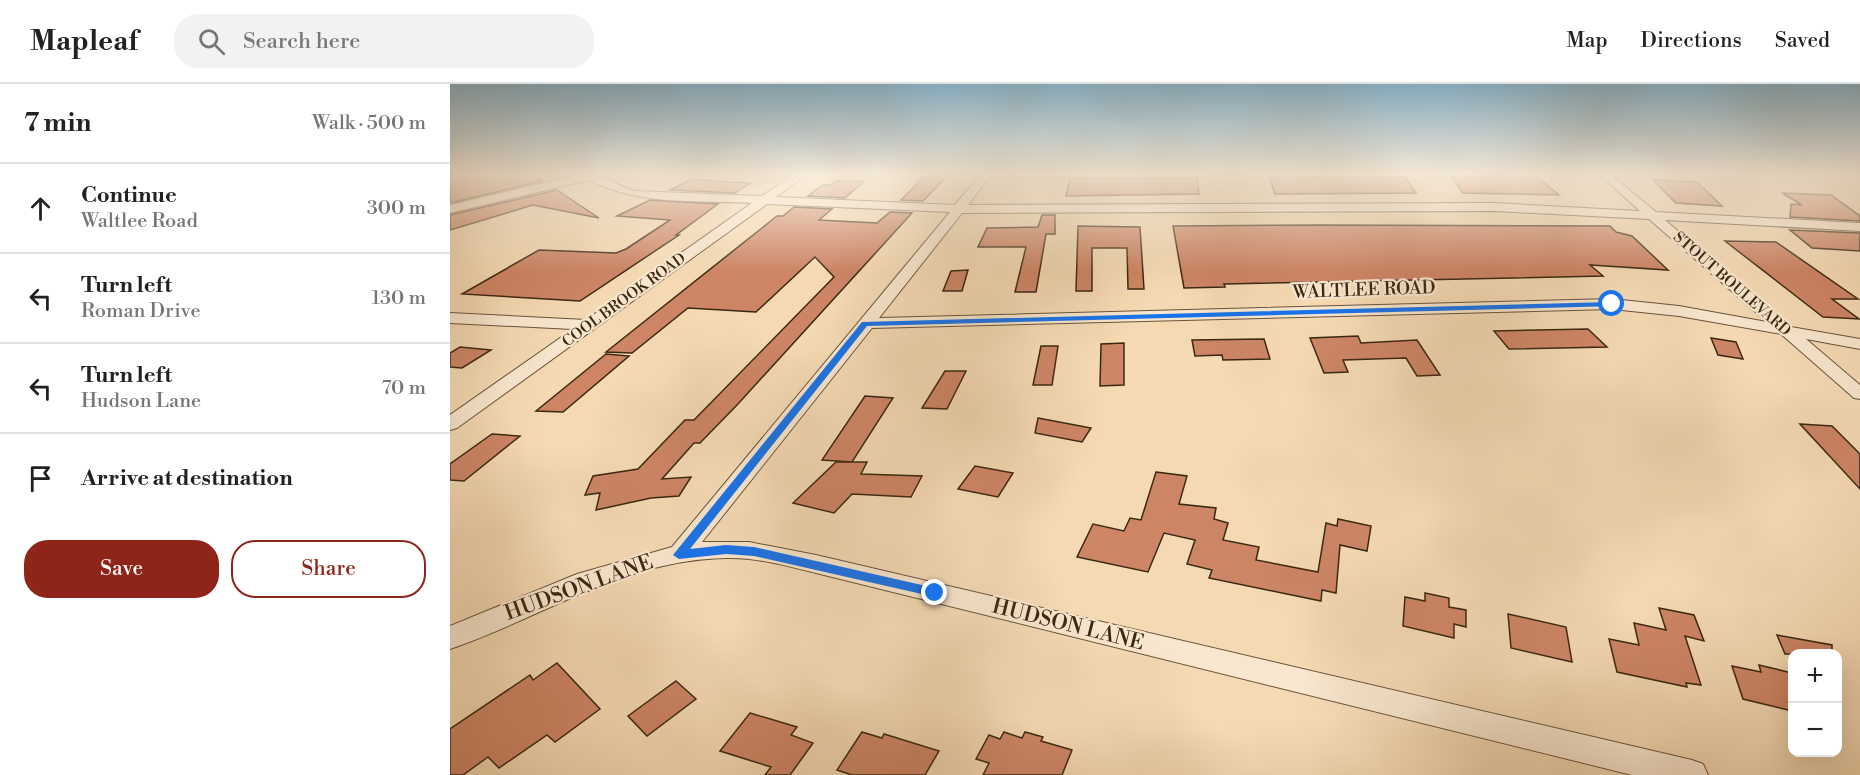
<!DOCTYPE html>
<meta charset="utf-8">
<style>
:root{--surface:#fff;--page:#f2f2f2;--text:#222;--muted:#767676;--line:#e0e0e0;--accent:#8f2418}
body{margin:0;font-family:"Libre Bodoni",serif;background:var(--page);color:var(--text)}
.controls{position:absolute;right:18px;bottom:18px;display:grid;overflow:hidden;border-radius:12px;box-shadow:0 6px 24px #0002}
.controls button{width:54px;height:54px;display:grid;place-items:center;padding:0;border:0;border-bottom:2px solid var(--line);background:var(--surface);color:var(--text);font:30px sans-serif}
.stop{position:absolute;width:18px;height:18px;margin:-14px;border:4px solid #1a73e8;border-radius:50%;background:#fff}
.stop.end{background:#1a73e8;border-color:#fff;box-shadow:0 2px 6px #0008}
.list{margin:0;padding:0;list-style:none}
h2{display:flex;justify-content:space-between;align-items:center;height:78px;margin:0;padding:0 24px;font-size:26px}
h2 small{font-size:20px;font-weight:400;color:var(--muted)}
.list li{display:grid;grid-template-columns:39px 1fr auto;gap:18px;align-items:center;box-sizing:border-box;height:90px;padding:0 24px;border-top:2px solid var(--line)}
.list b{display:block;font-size:22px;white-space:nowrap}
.list p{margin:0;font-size:20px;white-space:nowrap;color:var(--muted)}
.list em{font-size:20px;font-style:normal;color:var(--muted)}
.actions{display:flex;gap:12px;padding:18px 24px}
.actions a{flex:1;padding:14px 0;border:2px solid var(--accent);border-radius:24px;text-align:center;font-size:21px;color:var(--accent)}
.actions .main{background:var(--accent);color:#fff}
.icon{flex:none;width:33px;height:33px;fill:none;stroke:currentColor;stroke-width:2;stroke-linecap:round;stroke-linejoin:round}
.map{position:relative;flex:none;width:1410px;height:691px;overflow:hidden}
header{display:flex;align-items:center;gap:36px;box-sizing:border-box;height:84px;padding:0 30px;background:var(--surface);border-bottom:2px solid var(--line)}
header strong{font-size:28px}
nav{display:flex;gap:33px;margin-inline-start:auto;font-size:21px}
.search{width:420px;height:54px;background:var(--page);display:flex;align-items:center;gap:15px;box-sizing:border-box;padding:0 21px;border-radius:24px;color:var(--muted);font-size:22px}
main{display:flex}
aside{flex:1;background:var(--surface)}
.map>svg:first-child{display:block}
.building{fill:#cd8566;stroke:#3b2812;stroke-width:1.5}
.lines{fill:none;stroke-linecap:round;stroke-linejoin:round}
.minor-casing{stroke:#69543a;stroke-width:2}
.minor{fill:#f8e6ce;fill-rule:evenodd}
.route{fill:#1a73e8}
.labels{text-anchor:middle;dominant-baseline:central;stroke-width:4.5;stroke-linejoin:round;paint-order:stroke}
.far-street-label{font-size:15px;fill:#3b2812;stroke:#f8e6ce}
.street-label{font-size:18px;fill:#3b2812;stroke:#f8e6ce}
.near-street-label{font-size:21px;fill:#3b2812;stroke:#f8e6ce}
</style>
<header>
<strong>Mapleaf</strong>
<div class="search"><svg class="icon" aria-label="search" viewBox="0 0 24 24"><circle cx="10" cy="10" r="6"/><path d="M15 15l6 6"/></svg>Search here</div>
<nav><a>Map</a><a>Directions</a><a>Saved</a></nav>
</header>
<main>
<aside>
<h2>7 min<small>Walk · 500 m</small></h2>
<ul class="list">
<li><svg class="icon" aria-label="ahead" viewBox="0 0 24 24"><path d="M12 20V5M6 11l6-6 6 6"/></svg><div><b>Continue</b><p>Waltlee Road</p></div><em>300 m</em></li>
<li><svg class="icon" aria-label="left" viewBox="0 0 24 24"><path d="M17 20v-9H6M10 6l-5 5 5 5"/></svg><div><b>Turn left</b><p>Roman Drive</p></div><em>130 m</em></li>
<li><svg class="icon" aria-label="left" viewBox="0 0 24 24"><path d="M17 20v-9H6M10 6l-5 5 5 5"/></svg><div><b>Turn left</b><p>Hudson Lane</p></div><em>70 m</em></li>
<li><svg class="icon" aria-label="arrive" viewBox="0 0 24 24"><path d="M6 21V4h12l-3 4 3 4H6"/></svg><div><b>Arrive at destination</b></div></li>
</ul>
<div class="actions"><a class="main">Save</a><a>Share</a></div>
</aside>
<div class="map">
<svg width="1410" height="691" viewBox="0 0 1410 691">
<rect width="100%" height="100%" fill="#f4d9b3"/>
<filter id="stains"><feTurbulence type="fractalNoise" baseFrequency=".00333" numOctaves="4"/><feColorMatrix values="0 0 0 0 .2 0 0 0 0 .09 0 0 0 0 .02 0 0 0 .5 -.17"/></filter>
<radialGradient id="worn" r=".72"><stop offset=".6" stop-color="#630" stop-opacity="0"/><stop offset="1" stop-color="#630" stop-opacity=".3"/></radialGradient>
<g class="building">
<path d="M0,90H80L92,97L0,119Z"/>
<path d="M477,90H499L473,117L451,116Z"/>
<path d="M1001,92H1086L1109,111L1013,109Z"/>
<path d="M819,93H955L966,109L825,110Z"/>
<path d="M620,94H747L749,110L616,112Z"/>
<path d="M242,95L278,98L300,99L285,109L220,106Z"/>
<path d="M1203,96L1247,98L1272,122L1226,119Z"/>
<path d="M385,97H414L395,114L358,112L372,101H382Z"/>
<path d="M107,106L149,134L83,121L0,146V131Z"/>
<path d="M1332,109L1381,111L1410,132V137L1340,133L1341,120L1352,121Z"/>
<path d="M200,116L268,120L226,151H229L130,217L12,210L89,166L166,169L176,165L220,136L167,132Z"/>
<path d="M344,123L382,125L369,136L427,139L440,128L462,129L287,321L250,359H244L212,395L241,393L229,412L201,414L146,426L150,409L135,411L143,392L188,385L235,336H244L384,193L365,173L306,228L238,224L182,269L156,268L327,132H333Z"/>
<path d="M592,131H605V150H596L586,208H565L576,163H528L537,144L588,143Z"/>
<path d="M870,141L1160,142L1166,148L1182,152L1218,186L1140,181L1153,192L774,200L775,203L734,204L723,142Z"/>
<path d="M628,142L690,143L694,205H678L677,164H642V207H626Z"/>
<path d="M1340,146L1410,149V167L1362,164Z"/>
<path d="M1275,157L1326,158L1408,215H1382L1409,235L1373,233Z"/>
<path d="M518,186L512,207H493L501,187Z"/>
<path d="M1138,245L1157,263L1059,265L1044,247Z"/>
<path d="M908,252L911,259L967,256L990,291L967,292L956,274L893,276L898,288L874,289L860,254Z"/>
<path d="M1261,254L1286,258L1293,275L1268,271Z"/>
<path d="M814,255L820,275L773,276L772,271L745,272L742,256Z"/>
<path d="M674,259V301L650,302L651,260Z"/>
<path d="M591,262H608L602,301H583Z"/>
<path d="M10,263L41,266L12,284L0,283V269Z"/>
<path d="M156,270L179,272L113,328L86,327Z"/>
<path d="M495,287H516L497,325L472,324Z"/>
<path d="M415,312L443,314L402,378L372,376Z"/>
<path d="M588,334L641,344L632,358L585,349Z"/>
<path d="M1350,340L1382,342L1410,370V405Z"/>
<path d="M42,350L70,352L14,397L0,396V380Z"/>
<path d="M386,378H417L411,390L472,392L461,413L402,410L384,429L343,419Z"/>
<path d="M525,382L563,389L548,413L508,405Z"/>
<path d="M706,388L737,392L729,420L766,424L764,435L778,439L773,456L809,463L806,476L868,488L876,439L887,442L888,435L921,442L917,467L890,461L886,509L872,506L871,517L759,494L762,486L737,480L745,456L714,449L698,488L627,473L643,440L674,447L680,434L691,436Z"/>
<path d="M975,509L999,514V523L1016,526V543L1004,540V554L953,542L955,513L975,517Z"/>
<path d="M1209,524L1244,531L1254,557L1235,552L1251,601L1236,599L1237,603L1167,588L1159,555L1189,561L1184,539L1216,546Z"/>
<path d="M1058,530L1116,543L1122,578L1061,564Z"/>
<path d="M1327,551L1382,561V570H1335Z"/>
<path d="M107,579L150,625L105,658L97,651L49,684L38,673L13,691H0V645L80,591L83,596Z"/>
<path d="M1309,581L1342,589V627L1293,615L1282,582L1311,588Z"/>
<path d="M226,597L246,615L197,652L178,632Z"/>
<path d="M300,629L347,643L341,651L363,659L340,691H315L321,683L270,667Z"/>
<path d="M412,648L432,654L434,650L489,667L475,691H402L387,686Z"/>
<path d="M554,648L572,654L575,648L593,653L591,657L622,666L612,691H533L539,679L526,675L539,651L550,655Z"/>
</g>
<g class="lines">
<g class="minor-casing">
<path id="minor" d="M131,90H156L151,93L184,107L312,112L344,90H352V94L326,113L505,121L531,90H542L518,121L1044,119L1190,127L1149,90H1160L1206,128L1410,139V147L1215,136L1341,243L1410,255V265L1356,255L1410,301V315L1404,314L1331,250L1229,232L1162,225L422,244L252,458H299L366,471L1242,676L1253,680L1258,691H1182L366,489C337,482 306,473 276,474C172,476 94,533 0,565V542L127,490L222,463L500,128L317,120L7,344L0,346V331L123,245L0,239V229L136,236L302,119C248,116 189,122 139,96L0,129V121ZM1044,127L1199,135L1317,238L1229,222L1162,215L429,234L512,129Z"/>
</g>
<use href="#minor" class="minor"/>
</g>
<linearGradient id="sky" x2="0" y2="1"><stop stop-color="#89b6cf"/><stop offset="0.48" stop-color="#faeedd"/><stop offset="1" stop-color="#faeedd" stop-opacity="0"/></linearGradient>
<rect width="1410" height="187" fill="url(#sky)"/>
<path class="route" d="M1162,218L1165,222L417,242L240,465L276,461L304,463L485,504L491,509L489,512L485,513L304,472L276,470L229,475L223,471L412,238Z"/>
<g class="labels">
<g class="far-street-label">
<text transform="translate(1282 200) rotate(41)">STOUT BOULEVARD</text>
<text transform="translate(174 216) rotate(-36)">COOL BROOK ROAD</text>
</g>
<g class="street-label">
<text transform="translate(914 206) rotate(-2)">WALTLEE ROAD</text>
</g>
<g class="near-street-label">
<text transform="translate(129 504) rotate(-20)">HUDSON LANE</text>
<text transform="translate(618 541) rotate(14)">HUDSON LANE</text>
</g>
</g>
<rect width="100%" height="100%" filter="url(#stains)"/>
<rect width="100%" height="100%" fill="url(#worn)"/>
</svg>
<div class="controls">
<button>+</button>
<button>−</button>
</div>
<div class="stop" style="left:1162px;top:220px"></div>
<div class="stop end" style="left:485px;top:509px"></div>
</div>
</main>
